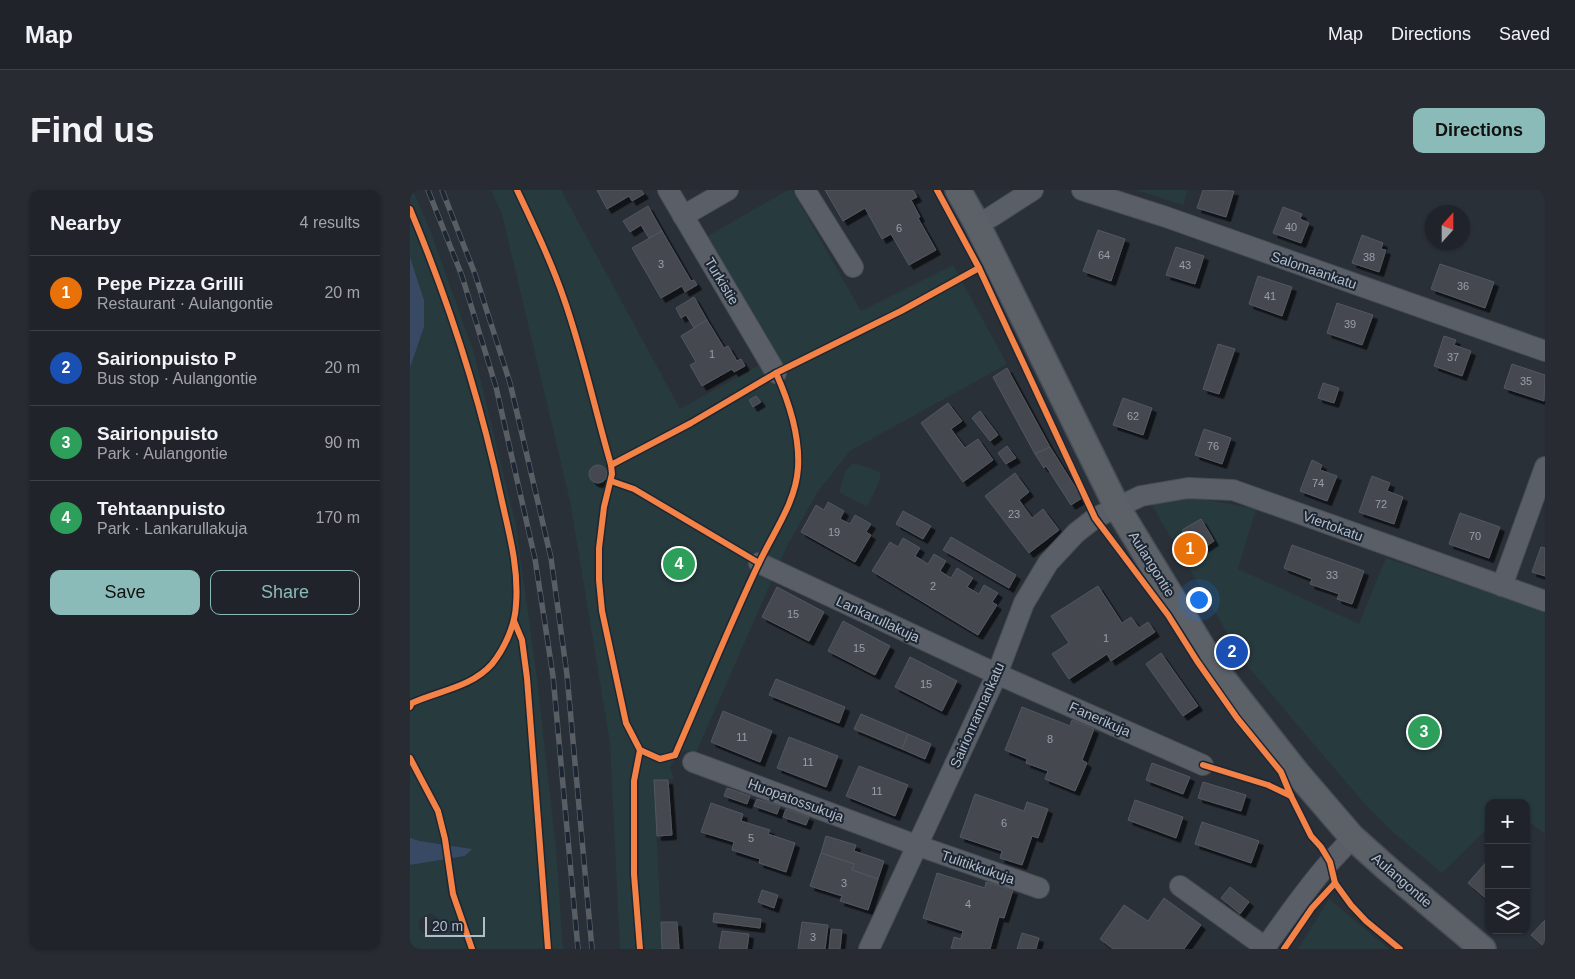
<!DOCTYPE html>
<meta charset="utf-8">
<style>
:root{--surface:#20242a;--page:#282c32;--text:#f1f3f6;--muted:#a2a4a8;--line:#3d4147;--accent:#8bbbb9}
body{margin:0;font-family:Helvetica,sans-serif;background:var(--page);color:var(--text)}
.controls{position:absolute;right:15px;bottom:15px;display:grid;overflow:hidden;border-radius:10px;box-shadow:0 1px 4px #0004}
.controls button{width:45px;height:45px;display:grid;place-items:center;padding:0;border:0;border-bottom:1px solid var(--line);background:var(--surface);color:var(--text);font:25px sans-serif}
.compass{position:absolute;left:1015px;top:15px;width:45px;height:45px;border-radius:50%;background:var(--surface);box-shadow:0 1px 4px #0004;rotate:21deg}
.scale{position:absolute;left:15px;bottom:12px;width:60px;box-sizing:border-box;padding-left:5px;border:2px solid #b4bcc9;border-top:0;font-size:14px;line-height:18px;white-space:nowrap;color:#b4bcc9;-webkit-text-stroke:4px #1d2633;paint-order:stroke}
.you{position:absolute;left:788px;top:409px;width:18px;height:18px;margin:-12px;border:4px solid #fff;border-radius:50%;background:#1a73e8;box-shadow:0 0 0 8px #1a73e833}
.badge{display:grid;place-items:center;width:32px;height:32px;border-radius:50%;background:var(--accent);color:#fff;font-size:16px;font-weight:700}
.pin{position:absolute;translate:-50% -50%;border:2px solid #fff;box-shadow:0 1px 5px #0006}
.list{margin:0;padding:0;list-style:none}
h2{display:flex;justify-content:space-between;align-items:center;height:65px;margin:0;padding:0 20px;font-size:21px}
h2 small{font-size:16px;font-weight:400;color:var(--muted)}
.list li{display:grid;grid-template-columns:32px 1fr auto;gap:15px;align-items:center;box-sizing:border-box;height:75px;padding:0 20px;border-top:1px solid var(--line)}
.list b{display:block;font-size:19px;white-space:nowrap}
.list p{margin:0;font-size:16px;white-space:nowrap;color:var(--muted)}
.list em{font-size:16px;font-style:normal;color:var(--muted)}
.actions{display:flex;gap:10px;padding:15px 20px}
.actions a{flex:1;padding:11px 0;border:1px solid var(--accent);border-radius:10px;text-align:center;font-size:18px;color:var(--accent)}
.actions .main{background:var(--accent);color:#111}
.icon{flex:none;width:28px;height:28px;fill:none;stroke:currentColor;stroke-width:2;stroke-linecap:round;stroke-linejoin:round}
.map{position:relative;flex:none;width:1135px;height:759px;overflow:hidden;border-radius:10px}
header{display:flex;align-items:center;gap:30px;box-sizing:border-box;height:70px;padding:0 25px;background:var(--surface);border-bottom:1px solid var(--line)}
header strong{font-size:24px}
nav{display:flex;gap:28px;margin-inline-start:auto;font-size:18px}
.intro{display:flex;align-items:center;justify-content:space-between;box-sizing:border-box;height:120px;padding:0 30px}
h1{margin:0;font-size:35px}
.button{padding:12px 22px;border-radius:10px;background:var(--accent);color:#111;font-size:18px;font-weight:700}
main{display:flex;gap:30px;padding:0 30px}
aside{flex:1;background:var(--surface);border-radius:10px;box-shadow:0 1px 4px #0004}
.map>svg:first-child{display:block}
.green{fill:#273a3e;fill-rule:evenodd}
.water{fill:#384963}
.building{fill:#444950;stroke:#52575f;filter:url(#shadow)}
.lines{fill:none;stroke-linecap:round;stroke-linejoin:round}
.minor-casing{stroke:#484c53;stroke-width:22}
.major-casing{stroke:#484c55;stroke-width:28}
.minor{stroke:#5a5e66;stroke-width:20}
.major{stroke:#5c6168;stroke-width:25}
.rail-casing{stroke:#595d64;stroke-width:5.5}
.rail{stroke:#1d2633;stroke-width:4;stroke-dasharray:11;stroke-linecap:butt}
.cycleway-casing{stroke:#1d2633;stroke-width:9}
.cycleway{stroke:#f48246;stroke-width:6}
.labels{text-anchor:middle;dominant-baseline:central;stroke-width:4;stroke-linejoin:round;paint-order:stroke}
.number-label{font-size:11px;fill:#989fab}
.street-label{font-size:14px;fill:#b4bcc9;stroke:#1d2633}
</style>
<header>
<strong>Map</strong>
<nav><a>Map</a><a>Directions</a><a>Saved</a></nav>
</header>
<div class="intro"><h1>Find us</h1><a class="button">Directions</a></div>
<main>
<aside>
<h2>Nearby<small>4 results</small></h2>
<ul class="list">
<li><span class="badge" style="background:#e8710a">1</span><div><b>Pepe Pizza Grilli</b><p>Restaurant · Aulangontie</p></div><em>20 m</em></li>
<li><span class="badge" style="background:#1a4fb4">2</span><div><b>Sairionpuisto P</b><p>Bus stop · Aulangontie</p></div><em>20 m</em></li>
<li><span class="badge" style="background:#2e9e5b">3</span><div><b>Sairionpuisto</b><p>Park · Aulangontie</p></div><em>90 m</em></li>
<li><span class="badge" style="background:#2e9e5b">4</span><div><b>Tehtaanpuisto</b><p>Park · Lankarullakuja</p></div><em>170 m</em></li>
</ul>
<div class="actions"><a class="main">Save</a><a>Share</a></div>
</aside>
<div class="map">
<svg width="1135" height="759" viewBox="0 0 1135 759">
<defs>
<filter id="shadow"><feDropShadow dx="4.5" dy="4.5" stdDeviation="0" flood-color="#0009"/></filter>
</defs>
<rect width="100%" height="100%" fill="#2a3038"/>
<g class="green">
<path d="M0,0H3L20,40L64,163L106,335L127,489L146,659L153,759H5L0,753V675L55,666L61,659L10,651L0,648V178L14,137V110L0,67ZM20,723L29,729L30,735L25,744L18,745L11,742L8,735L11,728Z"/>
<path d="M81,0H151L270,219L358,170L368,169L298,46L378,0H382L451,121L543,75L597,174L440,261L433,270L408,301L376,358L286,563L275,560L266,568L260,577L264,589L244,591L252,759H210L200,553L160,311L92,24Z"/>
<path d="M726,0H778L773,15Z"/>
<path d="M443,273L460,278L470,283V290L457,317L429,302L435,282Z"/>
<path d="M781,307L846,319L828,379L949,434L976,368L1135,422V644L1116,629V613H1079V637L1032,683L984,643L954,613L834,472L739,310Z"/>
<path d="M919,709L979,759H888Z"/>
</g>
<g class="water">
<path d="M0,67L14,110V137L0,178Z"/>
<path d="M0,648L10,651L62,659L55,666L0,675Z"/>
</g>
<g class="building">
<path d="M187,0H231L234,4L222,11L219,6L197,19Z"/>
<path d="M415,0H503L507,7L501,10L510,27L508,28L526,60L499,75L481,44L472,49L455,18L433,31Z"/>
<path d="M793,0L824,1L816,27L787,18Z"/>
<path d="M238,16L252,41L239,48L231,35L220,42L213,31Z"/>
<path d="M873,17L892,24L890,29L899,33L891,53L863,43Z"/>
<path d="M688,40L715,49L701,91L673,81Z"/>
<path d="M252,41L281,91L284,90L287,95L275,102L272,96L251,108L222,58Z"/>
<path d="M952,45L973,53L971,59L976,60L969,82L942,73Z"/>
<path d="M766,57L794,66L785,94L756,85Z"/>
<path d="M1030,74L1084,92L1075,118L1021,99Z"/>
<path d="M848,86L882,97L872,126L839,114Z"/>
<path d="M284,107L297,130L284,138L276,125L271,128L266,118Z"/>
<path d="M927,113L963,125L952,155L917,143Z"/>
<path d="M297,130L314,158L318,156L327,171L331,169L335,176L324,182L322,179L292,196L280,175L286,172L271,146Z"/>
<path d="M1034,146L1046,150L1044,155L1061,161L1052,186L1024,176Z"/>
<path d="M808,154L825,159L809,204L793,199Z"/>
<path d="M1102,174L1135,185L1134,211L1094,198Z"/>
<path d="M597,178L640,257L625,264L583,187Z"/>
<path d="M913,193L929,198L924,213L908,208Z"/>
<path d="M346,206L351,212L343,217L339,210Z"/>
<path d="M713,208L742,218L733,245L703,235Z"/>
<path d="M538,213L552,231L541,239L555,258L568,249L583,270L553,292L511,233Z"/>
<path d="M570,221L588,245L580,251L562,228Z"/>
<path d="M794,239L821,248L812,274L785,265Z"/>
<path d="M597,256L606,268L596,274L588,263Z"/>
<path d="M640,257L672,308L661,315L636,276L634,278L625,264Z"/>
<path d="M902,270L912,275L910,280L927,286L917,311L890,301Z"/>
<circle cx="188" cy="284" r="9"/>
<path d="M605,283L619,302L609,310L622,328L633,319L649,340L619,363L575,306Z"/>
<path d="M962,286L980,293L977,301L993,307L984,334L949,322Z"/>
<path d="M418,312L434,321L430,329L440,334L445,325L461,334L456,342L461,345L445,372L391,342L406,315L414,320Z"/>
<path d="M493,321L521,336L513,349L486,334Z"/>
<path d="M1050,323L1090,337L1079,368L1039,354Z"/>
<path d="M791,329L804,351L786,363L772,340Z"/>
<path d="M541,347L606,385L599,398L533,360Z"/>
<path d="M493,348L510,358L505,366L518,374L524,364L536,371L530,381L541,388L547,378L563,388L557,397L569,404L574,395L588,403L582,412L587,415L568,445L462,381L480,352L488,357Z"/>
<path d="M882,355L954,381L942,414L927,409L929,404L900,394L902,389L874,378Z"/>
<path d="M1131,357L1135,358V386L1122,382Z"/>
<path d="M688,396L712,433L721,427L729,438L738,432L745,442L701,471L697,464L659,489L642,464L659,453L641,426Z"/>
<path d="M367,397L414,422L399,451L352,427Z"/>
<path d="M433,431L480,456L465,485L418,461Z"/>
<path d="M751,463L788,516L773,526L736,474Z"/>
<path d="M500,467L547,491L532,521L485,497Z"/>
<path d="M366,489L435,517L429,533L359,505Z"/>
<path d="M612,517L660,536L662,530L684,539L672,570L677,573L665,601L635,589L638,581L616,573L617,569L595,560Z"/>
<path d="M313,521L362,541L350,572L301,552Z"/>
<path d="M451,524L498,544L492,559L444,539Z"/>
<path d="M498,544L521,554L515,569L492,559Z"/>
<path d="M379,547L428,566L416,597L367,578Z"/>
<path d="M742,573L780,587L773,604L736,590Z"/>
<path d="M449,576L498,595L485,626L436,606Z"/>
<path d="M244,590H258L262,645L247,646Z"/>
<path d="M793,592L836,605L831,621L788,608Z"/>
<path d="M317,598L340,606L337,614L314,606Z"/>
<path d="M565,604L614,621L617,612L638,619L628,648L622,646L612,675L590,668L592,661L550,647Z"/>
<path d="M347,609L370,616L367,624L344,616Z"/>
<path d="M725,610L773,627L766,648L718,630Z"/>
<path d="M301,613L333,624L331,631L360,640L358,644L385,653L376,682L349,673L350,669L322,660L324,652L291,642Z"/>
<path d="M376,619L399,627L396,635L373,627Z"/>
<path d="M792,632L849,651L841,673L785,654Z"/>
<path d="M416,646L446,655L444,661L474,671L468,689L442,680L444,674L411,663Z"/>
<path d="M411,663L444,674L442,680L468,689L458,720L430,711L432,706L400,696Z"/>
<path d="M1079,669V711L1058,693Z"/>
<path d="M527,683L575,698L576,692L603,700L594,728L589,727L580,759H541L544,747L551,749L553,741L513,728Z"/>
<path d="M820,697L839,712L830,724L811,708Z"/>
<path d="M352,700L368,705L364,718L348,712Z"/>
<path d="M754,708L791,735L774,759H703L690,749L714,715L738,731Z"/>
<path d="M304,723L351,729L350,738L303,732Z"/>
<path d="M1135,730V758L1121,745Z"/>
<path d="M251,732H267L269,759H252Z"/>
<path d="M392,732L418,735L415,759H388Z"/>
<path d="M421,739L432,740L430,759H419Z"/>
<path d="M312,741L339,744L337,759H309Z"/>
<path d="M612,743L629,748L626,759H607Z"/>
</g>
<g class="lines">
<g class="minor-casing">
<g id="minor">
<path d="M258,0L366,183"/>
<path d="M395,0L443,77"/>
<path d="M672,0L756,27L1135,161"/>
<path d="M273,26L318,0"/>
<path d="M567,34L581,27L623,0"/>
<path d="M349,373L587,484L793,575"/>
<path d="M1092,396L1135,277"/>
<path d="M283,572L506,655L629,698"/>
<path d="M770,696L855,757"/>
<path d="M459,759L587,484L614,413L638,373L666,343L685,328L731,306L778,298L823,300L1135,411"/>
<path d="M854,759C875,730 895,700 919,673C927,664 935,657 942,647"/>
</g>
</g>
<g class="major-casing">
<path id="major" d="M548,0L567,34L707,317L806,480L887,583L942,647L980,681L1073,759"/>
</g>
<use href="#minor" class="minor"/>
<use href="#major" class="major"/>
<g class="rail-casing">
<g id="rail">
<path d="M18,0L52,86L86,197L125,369L143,486L168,759"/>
<path d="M32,0L65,84L100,193L141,368L157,485L182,759"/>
</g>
</g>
<use href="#rail" class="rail"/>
<g class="cycleway-casing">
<g id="cycleway">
<path d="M107,0C124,36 141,71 154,109C173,163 185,220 201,275L202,284L194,317L189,358V390L192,421L216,533L230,560L250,569L265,565"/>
<path d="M527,0L569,78L685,328L758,425L787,471L827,528L871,582L881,606L901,646L911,657L920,672L925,693L941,715L956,731L990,759"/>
<path d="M0,19C39,112 70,209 91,307C99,343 109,378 106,415C105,435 95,458 82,474C62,497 28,501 2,513L0,517"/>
<path d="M201,275L281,233L366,183L491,121L569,78"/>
<path d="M201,291L224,299L349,373"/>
<path d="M104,431L112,450L117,488L138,759"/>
<path d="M265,565C293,501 319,436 349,373C363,343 386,312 388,278C390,246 379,212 366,183"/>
<path d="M0,568L28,621L35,649L43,704L62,759"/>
<path d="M793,575L858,595L881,606"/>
<path d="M230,759L224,684V591L230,560"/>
<path d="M874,759L902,718L925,693"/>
</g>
</g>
<use href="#cycleway" class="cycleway"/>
</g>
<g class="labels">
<g class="number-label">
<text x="881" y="37">40</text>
<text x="489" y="38">6</text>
<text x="694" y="65">64</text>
<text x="959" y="67">38</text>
<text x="251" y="74">3</text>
<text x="775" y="75">43</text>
<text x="1053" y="96">36</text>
<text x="860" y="106">41</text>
<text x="940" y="134">39</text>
<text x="302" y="164">1</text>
<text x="1043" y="167">37</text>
<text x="1116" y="191">35</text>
<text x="723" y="226">62</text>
<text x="803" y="256">76</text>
<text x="908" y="293">74</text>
<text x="971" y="314">72</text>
<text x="604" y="324">23</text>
<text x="424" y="342">19</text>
<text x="1065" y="346">70</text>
<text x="922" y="385">33</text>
<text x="523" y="396">2</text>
<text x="383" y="424">15</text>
<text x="696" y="448">1</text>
<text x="449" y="458">15</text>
<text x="516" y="494">15</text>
<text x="332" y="547">11</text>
<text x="640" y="549">8</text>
<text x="398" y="572">11</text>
<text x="467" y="601">11</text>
<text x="594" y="633">6</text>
<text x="341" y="648">5</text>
<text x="434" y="693">3</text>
<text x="558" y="714">4</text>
<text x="403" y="747">3</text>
</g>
<g class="street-label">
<text transform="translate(904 80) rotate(19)">Salomaankatu</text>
<text transform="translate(312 91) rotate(59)">Turkistie</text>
<text transform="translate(923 336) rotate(20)">Viertokatu</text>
<text transform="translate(742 374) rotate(58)">Aulangontie</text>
<text transform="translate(468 429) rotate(25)">Lankarullakuja</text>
<text transform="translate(567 525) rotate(-66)">Sairionrannankatu</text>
<text transform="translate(690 529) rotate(24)">Fanerikuja</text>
<text transform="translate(386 610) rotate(20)">Huopatossukuja</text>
<text transform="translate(568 677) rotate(19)">Tulitikkukuja</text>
<text transform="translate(992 690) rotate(41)">Aulangontie</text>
</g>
</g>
</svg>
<div class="controls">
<button>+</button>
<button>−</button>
<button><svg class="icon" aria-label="layers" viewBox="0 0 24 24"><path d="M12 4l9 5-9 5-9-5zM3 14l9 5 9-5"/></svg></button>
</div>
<svg class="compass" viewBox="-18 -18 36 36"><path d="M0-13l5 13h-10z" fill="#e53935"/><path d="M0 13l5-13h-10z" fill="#a2a4a8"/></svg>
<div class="scale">20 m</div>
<div class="you"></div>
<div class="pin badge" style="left:780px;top:359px;background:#e8710a">1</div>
<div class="pin badge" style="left:822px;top:462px;background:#1a4fb4">2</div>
<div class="pin badge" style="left:1014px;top:542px;background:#2e9e5b">3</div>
<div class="pin badge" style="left:269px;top:374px;background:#2e9e5b">4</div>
</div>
</main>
